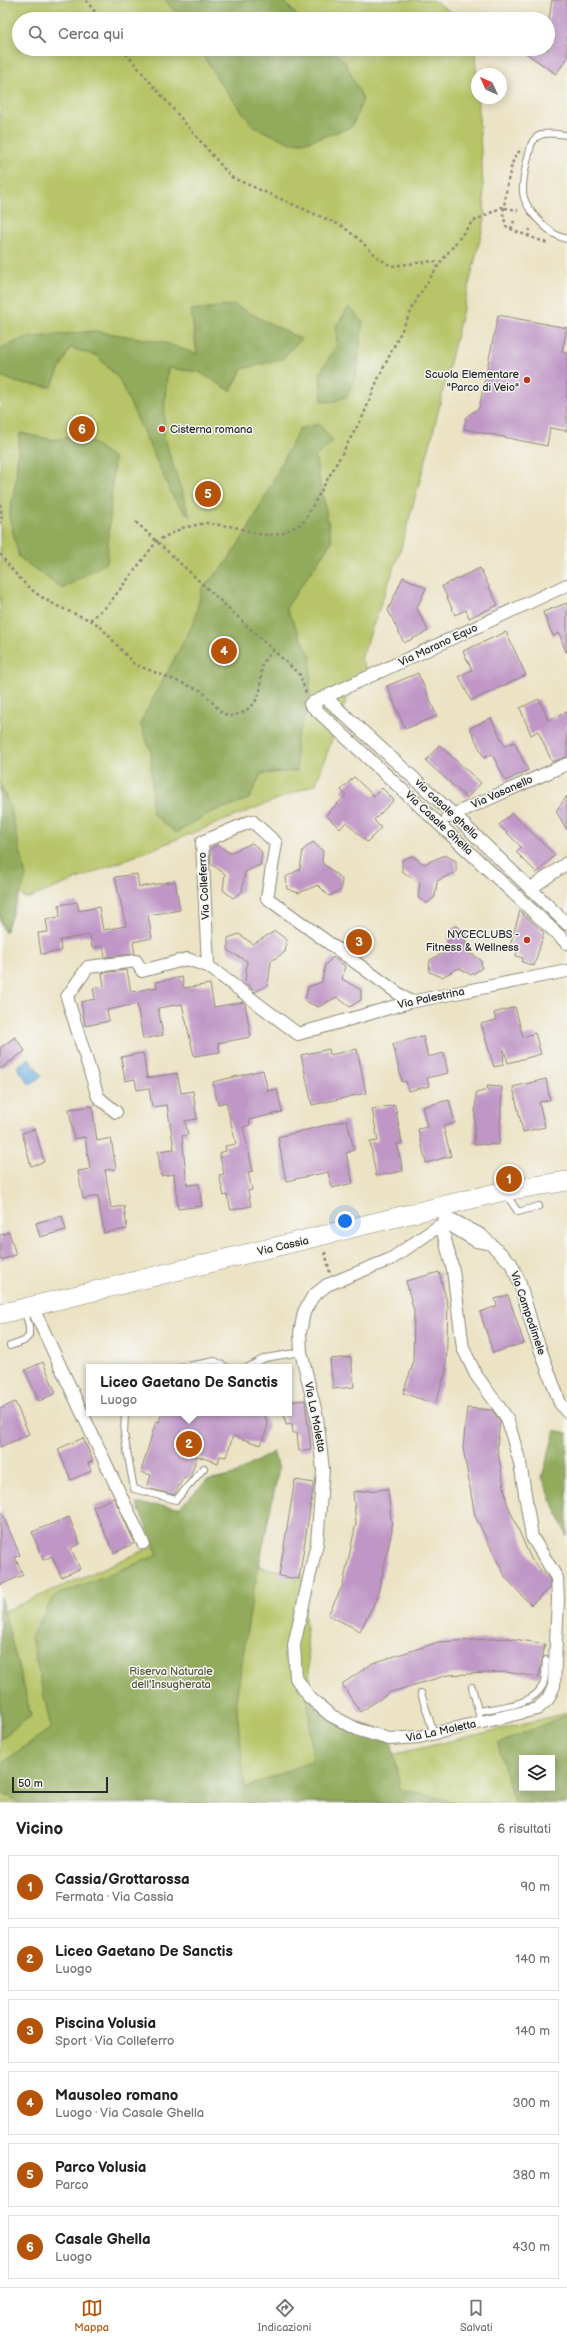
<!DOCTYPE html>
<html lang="it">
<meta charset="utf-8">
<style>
:root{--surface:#fff;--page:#f2f2f2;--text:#222;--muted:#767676;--line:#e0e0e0;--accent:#b45309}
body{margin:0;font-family:"Balsamiq Sans",sans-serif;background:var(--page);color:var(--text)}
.controls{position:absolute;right:12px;bottom:12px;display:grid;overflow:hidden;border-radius:0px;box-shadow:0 2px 10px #0003}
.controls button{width:36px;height:36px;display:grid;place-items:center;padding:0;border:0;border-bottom:1px solid var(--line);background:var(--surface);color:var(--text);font:20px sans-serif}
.compass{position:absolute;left:471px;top:68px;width:36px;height:36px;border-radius:50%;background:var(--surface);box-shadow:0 2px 10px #0003;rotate:315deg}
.scale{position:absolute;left:12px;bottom:10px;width:96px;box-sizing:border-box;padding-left:4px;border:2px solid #2b2b2b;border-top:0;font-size:11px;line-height:14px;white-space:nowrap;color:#2b2b2b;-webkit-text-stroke:3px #f6f6f2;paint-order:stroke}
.you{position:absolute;left:345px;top:1221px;width:14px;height:14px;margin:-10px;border:3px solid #fff;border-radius:50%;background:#1a73e8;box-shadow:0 0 0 6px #1a73e833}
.badge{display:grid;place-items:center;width:26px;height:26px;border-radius:50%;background:var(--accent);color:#fff;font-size:13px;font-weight:700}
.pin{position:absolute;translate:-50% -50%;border:2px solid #fff;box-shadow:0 1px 4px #0006}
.popup{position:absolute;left:86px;top:1364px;width:206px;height:52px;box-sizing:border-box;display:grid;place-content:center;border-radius:0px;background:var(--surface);filter:drop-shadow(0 1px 3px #0005);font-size:13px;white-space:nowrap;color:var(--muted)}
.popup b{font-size:15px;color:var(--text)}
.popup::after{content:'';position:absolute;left:50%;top:100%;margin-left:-8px;border:8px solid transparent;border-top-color:var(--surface)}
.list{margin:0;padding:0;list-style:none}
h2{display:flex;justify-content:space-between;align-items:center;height:52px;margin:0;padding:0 16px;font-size:17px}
h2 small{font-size:13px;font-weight:400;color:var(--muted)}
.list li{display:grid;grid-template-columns:26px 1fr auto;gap:12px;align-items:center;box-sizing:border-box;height:64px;margin:0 8px 8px;padding:0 8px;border:1px solid var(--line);border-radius:0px}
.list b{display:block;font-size:15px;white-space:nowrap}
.list p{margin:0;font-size:13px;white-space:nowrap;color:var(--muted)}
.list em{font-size:13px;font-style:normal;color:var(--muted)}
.icon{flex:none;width:22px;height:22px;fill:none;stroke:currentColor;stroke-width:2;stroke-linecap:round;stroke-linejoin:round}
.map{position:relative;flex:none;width:567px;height:1803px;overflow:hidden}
.search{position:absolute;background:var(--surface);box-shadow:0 2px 10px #0003;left:12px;right:12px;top:12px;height:44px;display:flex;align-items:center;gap:10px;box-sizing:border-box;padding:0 14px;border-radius:22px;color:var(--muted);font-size:15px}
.sheet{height:484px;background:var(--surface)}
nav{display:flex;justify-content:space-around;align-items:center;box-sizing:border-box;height:56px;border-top:1px solid var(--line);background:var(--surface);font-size:11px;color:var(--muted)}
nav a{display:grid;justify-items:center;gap:2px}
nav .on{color:var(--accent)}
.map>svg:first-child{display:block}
.green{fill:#b7c568;stroke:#71784a;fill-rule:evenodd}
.forest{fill:#91aa5c;stroke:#5e6a44;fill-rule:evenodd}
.water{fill:#6cb0e2;stroke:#4c6e86}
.building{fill:#bf96c6}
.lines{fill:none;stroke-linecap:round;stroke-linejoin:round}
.service-casing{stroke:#8c8778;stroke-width:8}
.minor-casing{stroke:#8c8778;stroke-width:14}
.primary-casing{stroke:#8c8778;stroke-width:20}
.path{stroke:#8c8778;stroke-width:2.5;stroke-dasharray:3 3;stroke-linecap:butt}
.service{stroke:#fff;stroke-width:6}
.minor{stroke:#fff;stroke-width:12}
.primary{stroke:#fff;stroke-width:19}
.poi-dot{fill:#c8321e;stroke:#f6f6f2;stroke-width:1.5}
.labels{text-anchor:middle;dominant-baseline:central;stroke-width:3;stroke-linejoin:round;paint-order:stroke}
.poi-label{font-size:11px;fill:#2b2b2b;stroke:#f6f6f2;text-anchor:end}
.street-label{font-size:11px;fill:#2b2b2b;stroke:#f6f6f2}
.park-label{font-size:11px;fill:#55593d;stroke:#f6f6f2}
</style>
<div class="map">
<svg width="567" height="1803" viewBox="0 0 567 1803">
<rect width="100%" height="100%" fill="#f6f6f2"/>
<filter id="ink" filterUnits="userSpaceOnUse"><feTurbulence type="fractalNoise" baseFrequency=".025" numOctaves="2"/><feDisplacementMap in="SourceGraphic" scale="8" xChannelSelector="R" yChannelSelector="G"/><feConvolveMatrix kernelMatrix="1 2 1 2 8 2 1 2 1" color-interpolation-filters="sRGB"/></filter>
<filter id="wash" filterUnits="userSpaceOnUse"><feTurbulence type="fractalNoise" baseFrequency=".012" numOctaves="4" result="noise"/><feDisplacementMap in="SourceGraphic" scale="16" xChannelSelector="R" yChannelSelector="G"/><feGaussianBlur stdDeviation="0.9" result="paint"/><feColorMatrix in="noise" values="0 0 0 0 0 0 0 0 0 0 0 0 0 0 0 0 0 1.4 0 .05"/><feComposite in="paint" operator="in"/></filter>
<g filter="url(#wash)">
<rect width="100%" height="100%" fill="#ece3c5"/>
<g class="green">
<path d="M0,0H433L462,19H19V49H475L485,219L431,441L401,548L361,659L370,676L352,684L316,784L27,899L0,879Z"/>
<path d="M154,1546L302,1575L317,1773L567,1713V1803H0V1613ZM522,1758H552V1788H522Z"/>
</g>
<g class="forest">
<path d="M165,0H283L300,19H181Z"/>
<path d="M199,49H331L345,62L363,99L352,127L310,141L291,143L254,127L221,84Z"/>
<path d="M234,305L301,339L282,359L242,369L231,391L199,372L168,368L165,397L164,437L190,517L174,499L119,379L97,356L70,348L51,387L19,383L0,376V348L25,338L95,331L162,342L197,354L191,310Z"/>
<path d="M349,307L363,322L356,375L347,396L333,402L322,401L320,373L337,344L336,326Z"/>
<path d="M319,424L333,441L315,457L332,541L286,608L311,657L310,703L296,741L297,771L261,774L249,799L209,813L176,833L152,813L151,752L140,723L194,622L202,588L224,566L249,528L299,429Z"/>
<path d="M20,433L54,440L82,435L114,458L107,562L62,589L19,557L9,517L15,485Z"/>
<path d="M2,787L11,810L26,877L5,933L0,921V788Z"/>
<path d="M555,1430L567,1433V1537L542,1477Z"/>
<path d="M273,1452L279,1468L252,1599L236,1700L245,1788L313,1760L306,1681L339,1716L390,1733L400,1789L460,1803H20L1,1792L3,1762L51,1728L31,1637L54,1596L158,1555L137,1504L180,1507L206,1481L231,1476Z"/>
<path d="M0,1596L31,1716L0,1739Z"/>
<path d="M567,1715V1803H514L498,1744ZM522,1758H552V1788H522Z"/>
</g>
<path class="water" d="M29,1058L42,1076L30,1085L17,1067Z"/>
<g id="blocks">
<g class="building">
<path d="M552,0H567V59L556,74L520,49H548V25Z"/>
<path d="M498,315L567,328L562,352L567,353V431L550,428L547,446L464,429L466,417L479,408Z"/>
<path d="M480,568L498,605L469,618L466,610L455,615L442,586Z"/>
<path d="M403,577L426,588L417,608L428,631L404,643L388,610Z"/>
<path d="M567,603V652H566L559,633L553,636L543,612Z"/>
<path d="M506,632L526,675L471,701L459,676L472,670L463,651Z"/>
<path d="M418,673L437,716L405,729L387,686Z"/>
<path d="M539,699L548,720L567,712V757L552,762L538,731L531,735L520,708Z"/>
<path d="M491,718L505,746L514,742L528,770L506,781L492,754L484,758L470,728Z"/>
<path d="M439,745L481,783L467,798L426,761Z"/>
<path d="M354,777L374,796L382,788L394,800L374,820L381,828L367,842L346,822L340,829L326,815L346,795L341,790Z"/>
<path d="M567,796V830L556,811Z"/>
<path d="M512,813L555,855L537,873L516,852L521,847L499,825Z"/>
<path d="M313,842L323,851L322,863L342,879L341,890L329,896L318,885L299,893L287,889L286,877L300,869L303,850Z"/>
<path d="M252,843L262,852L260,865L245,872L242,892L233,898L223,890L225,874L211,864L210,849L217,845L230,853Z"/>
<path d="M445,855L456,861V872L437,881L435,897L427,903L418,898L420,883L402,871V860L412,856L424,864Z"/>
<path d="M137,874L139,887L175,881L180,910L148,915L152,938L133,942L135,954L105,957L103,946L92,948L90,935L60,940L61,951L41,954L38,933L48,932L46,919L60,917L59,905L77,902L79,911L99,907L103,930L126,926L115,877Z"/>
<path d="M520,911L544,933L534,966L522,962L523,958L516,956L518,948L510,946Z"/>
<path d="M456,926L466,933L465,950L481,960L482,968L471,975L459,968L442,977L429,972L430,960L447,951L449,932Z"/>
<path d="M275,931L287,940L285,952L271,961L268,985L255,992L245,982L247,961L228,951V938L239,934L253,944Z"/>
<path d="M333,957L345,966L342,979L361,990V1000L350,1007L337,997L318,1007L305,1001L308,987L322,982L325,965Z"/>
<path d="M127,970L131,992L157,987L156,982L182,977L184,988L210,984L214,1007L243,1002L245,1004L251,1037L218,1043L220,1052L194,1056L182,1004L158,1008L163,1035L143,1039L137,1004L107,1010L109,1021L85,1026L81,1002L95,999L93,988L104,986L102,973Z"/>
<path d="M515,1007L523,1037L535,1033L541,1054L508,1063L504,1050L503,1065L494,1067L481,1024L496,1020L494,1013Z"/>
<path d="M423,1036L428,1057L444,1053L448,1073L427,1078L429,1086L408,1091L406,1081L402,1082L393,1044Z"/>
<path d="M15,1037L25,1051L0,1069V1048Z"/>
<path d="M329,1049L330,1055L357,1049L366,1093L312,1105L301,1055Z"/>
<path d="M143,1053L147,1078L177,1073L181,1093L193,1091L197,1119L185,1121L188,1135L182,1136L187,1185L199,1184L202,1206L178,1209L174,1174L161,1176L158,1151L174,1149L167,1105L152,1107L149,1088L137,1090L135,1079L125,1081L121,1057Z"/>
<path d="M263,1070L268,1091L277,1089L282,1112L249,1120L250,1125L243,1127L253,1171L248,1172L252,1190L248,1191L251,1206L231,1210L227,1195L224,1196L219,1175L224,1174L219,1153L226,1151L225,1146L236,1144L226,1102L218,1104L213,1082Z"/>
<path d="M546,1079L550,1100L539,1102L545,1127L523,1132L513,1087Z"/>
<path d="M487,1086L502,1087L499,1145L474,1144L476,1093L488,1090Z"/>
<path d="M449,1100L455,1123L443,1126L451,1156L426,1163L418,1129L427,1127L422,1107Z"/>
<path d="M395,1105L402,1143L397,1144L403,1171L376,1176L370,1142L378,1141L372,1109Z"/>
<path d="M92,1106L97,1141L111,1138L116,1169L105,1170L111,1208L124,1206L127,1229L104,1233L98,1196L83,1199L78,1171L90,1169L85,1137L74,1139L69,1109Z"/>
<path d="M347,1120L354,1150L346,1153L353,1183L332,1188L328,1172L286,1181L278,1137Z"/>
<path d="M35,1129L44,1162L31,1166L22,1133Z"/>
<path d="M62,1216L66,1230L40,1237L36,1223Z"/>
<path d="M9,1232L16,1255L0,1260V1235Z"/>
<path d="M439,1272L448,1306L446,1371L435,1404L403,1393L413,1364L414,1311L406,1281Z"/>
<path d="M508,1295L524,1343L493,1353L480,1312L497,1306L495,1299Z"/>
<path d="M351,1357L354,1387L333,1389L330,1359Z"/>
<path d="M43,1362L56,1393L39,1401L25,1370Z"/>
<path d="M305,1400L311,1449L299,1451L297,1433H293L292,1424L286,1425L284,1413H289V1402Z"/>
<path d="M15,1402L29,1434L0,1447V1409Z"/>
<path d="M467,1408L492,1410L500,1421L497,1447L507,1503L531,1559L550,1580V1588L531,1605L506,1578L475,1516L463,1448Z"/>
<path d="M162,1413H264L268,1425L261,1445L233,1436L226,1457L220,1456L218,1463L197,1456L190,1478L184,1477L174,1495L147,1488L151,1475L141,1472L156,1421L159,1422Z"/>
<path d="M83,1438L93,1461L88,1463L91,1471L71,1480L58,1449Z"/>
<path d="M295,1480L314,1483L299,1579L279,1576Z"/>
<path d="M388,1489L392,1530L377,1598L360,1631L328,1615L343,1585L356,1523L353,1492Z"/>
<path d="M114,1498L135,1543L114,1553L93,1507Z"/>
<path d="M0,1509L20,1555L15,1557L23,1575L0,1585Z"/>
<path d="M69,1517L80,1544L71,1548L80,1569L61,1577L52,1556L43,1560L32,1532Z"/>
<path d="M508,1638L545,1644L539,1677L506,1672L448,1675L391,1692L360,1712L342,1684L373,1663L439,1642Z"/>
</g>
</g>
</g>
<g filter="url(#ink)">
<use href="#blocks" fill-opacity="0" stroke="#8c8778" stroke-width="1"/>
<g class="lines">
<g class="service-casing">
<g id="service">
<path d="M567,135C554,134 537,129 531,145C528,159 522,176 523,191C523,208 550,236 567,239"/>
<path d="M506,1194L518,1212L539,1206"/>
<path d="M10,1346L24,1341L29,1336V1326L24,1309"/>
<path d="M182,1367L215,1361L226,1367"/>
<path d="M248,1367L265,1358L301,1352"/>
<path d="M125,1413L124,1434L134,1489L176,1500L204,1468"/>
<path d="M472,1687L481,1722"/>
<path d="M421,1693L434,1734"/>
<path d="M478,1711C498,1707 533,1706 543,1685C546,1678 545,1667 546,1660"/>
</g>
</g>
<g class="minor-casing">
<g id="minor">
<path d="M567,585L310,704L567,943"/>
<path d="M325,697L453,814L567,924"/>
<path d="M448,817L567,764"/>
<path d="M530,889L567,863"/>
<path d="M410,1002L267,898L276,843L252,821L202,842L208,966L298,1034L410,1002L567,971"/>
<path d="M116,1112L98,1097L67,997L88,967L136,961L142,971L187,959L208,966"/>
<path d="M445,1216L481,1235L511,1263L519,1281L534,1332L560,1403L567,1412"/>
<path d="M445,1222L476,1241L488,1243"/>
<path d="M439,1226L391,1259L327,1285L313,1296L304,1312L300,1333L301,1352L317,1417L323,1470L317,1543L294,1645L296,1678L309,1697L330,1715L359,1730L389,1739L419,1737L537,1709L548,1699L554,1686L558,1599L557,1578L532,1537L520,1463L507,1418L476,1375L463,1348L453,1270L443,1232L445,1222L444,1206"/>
<path d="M32,1306L143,1543"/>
</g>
</g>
<g class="primary-casing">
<path id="primary" d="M0,1314L504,1191L567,1181"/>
</g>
<g class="path">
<path d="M86,0L100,19"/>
<path d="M122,49L231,177L342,226L359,239L377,257L391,266L433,261L440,263"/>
<path d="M520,151L516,154L512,164L507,185L503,214L506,226L515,231L547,243"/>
<path d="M505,208L518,210"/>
<path d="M511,229L514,221"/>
<path d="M528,237L530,229"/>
<path d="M0,504L2,516L0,523"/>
<path d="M136,522L300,675L306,693"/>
<path d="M0,554C29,594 45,602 90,620L108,605L157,541L182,528L206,523L235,527L262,535L281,534L303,523L363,416L378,379L418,297L440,263L472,222L506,205"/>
<path d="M90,620L100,626L134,664L202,691L223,714L231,716L244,712L254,704L260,692L262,664L273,650"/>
<path d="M325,1252L330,1273"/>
</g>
<use href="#service" class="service"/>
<use href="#minor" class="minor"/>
<use href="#primary" class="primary"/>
</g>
</g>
<g class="poi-dot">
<circle cx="527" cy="380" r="4"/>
<circle cx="162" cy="429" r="4"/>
<circle cx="527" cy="940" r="4"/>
</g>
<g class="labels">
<g class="poi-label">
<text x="519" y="374">Scuola Elementare<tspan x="519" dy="13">"Parco di Veio"</tspan></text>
<text x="170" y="429" text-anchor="start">Cisterna romana</text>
<text x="519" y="934">NYCECLUBS -<tspan x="519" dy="13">Fitness &amp; Wellness</tspan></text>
</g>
<g class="street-label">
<text transform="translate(438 645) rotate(-25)">Via Marano Equo</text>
<text transform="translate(502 792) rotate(-24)">Via Vasanello</text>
<text transform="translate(447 809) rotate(43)">via casale ghella</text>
<text transform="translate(439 823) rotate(43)">Via Casale Ghella</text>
<text transform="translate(204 886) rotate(-93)">Via Colleferro</text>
<text transform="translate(431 998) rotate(-12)">Via Palestrina</text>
<text transform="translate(283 1246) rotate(-13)">Via Cassia</text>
<text transform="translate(528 1313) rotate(71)">Via Campodimele</text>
<text transform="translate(315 1417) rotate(79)">Via La Moletta</text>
<text transform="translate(441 1731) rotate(-12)">Via La Moletta</text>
</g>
<g class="park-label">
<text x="171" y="1671">Riserva Naturale<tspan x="171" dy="13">dell'Insugherata</tspan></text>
</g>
</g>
</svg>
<div class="controls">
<button><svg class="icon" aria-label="layers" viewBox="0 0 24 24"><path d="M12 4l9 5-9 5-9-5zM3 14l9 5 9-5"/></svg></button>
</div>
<svg class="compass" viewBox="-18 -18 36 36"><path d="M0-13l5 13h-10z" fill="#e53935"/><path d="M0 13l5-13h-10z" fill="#767676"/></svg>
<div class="scale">50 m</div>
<div class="you"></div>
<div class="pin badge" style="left:509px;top:1179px">1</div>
<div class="pin badge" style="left:189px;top:1444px">2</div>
<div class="popup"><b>Liceo Gaetano De Sanctis</b>Luogo</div>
<div class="pin badge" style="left:359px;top:942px">3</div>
<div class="pin badge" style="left:224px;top:651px">4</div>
<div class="pin badge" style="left:208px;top:494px">5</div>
<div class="pin badge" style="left:82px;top:429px">6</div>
<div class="search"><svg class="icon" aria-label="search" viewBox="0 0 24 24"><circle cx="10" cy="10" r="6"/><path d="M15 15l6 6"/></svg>Cerca qui</div>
</div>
<section class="sheet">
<h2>Vicino<small>6 risultati</small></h2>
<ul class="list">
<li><span class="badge">1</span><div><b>Cassia/Grottarossa</b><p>Fermata · Via Cassia</p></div><em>90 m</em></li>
<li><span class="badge">2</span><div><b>Liceo Gaetano De Sanctis</b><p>Luogo</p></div><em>140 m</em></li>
<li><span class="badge">3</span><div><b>Piscina Volusia</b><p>Sport · Via Colleferro</p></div><em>140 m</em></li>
<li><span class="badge">4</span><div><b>Mausoleo romano</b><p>Luogo · Via Casale Ghella</p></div><em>300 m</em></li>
<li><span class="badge">5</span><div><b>Parco Volusia</b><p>Parco</p></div><em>380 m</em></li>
<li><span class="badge">6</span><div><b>Casale Ghella</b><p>Luogo</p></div><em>430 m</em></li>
</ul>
</section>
<nav>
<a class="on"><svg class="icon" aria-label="map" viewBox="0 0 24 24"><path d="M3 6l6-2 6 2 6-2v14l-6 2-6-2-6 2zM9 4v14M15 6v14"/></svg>Mappa</a>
<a><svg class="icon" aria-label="directions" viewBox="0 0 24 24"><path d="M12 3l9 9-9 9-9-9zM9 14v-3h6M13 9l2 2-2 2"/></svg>Indicazioni</a>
<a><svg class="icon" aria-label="saved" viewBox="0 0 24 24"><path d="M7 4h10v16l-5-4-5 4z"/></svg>Salvati</a>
</nav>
